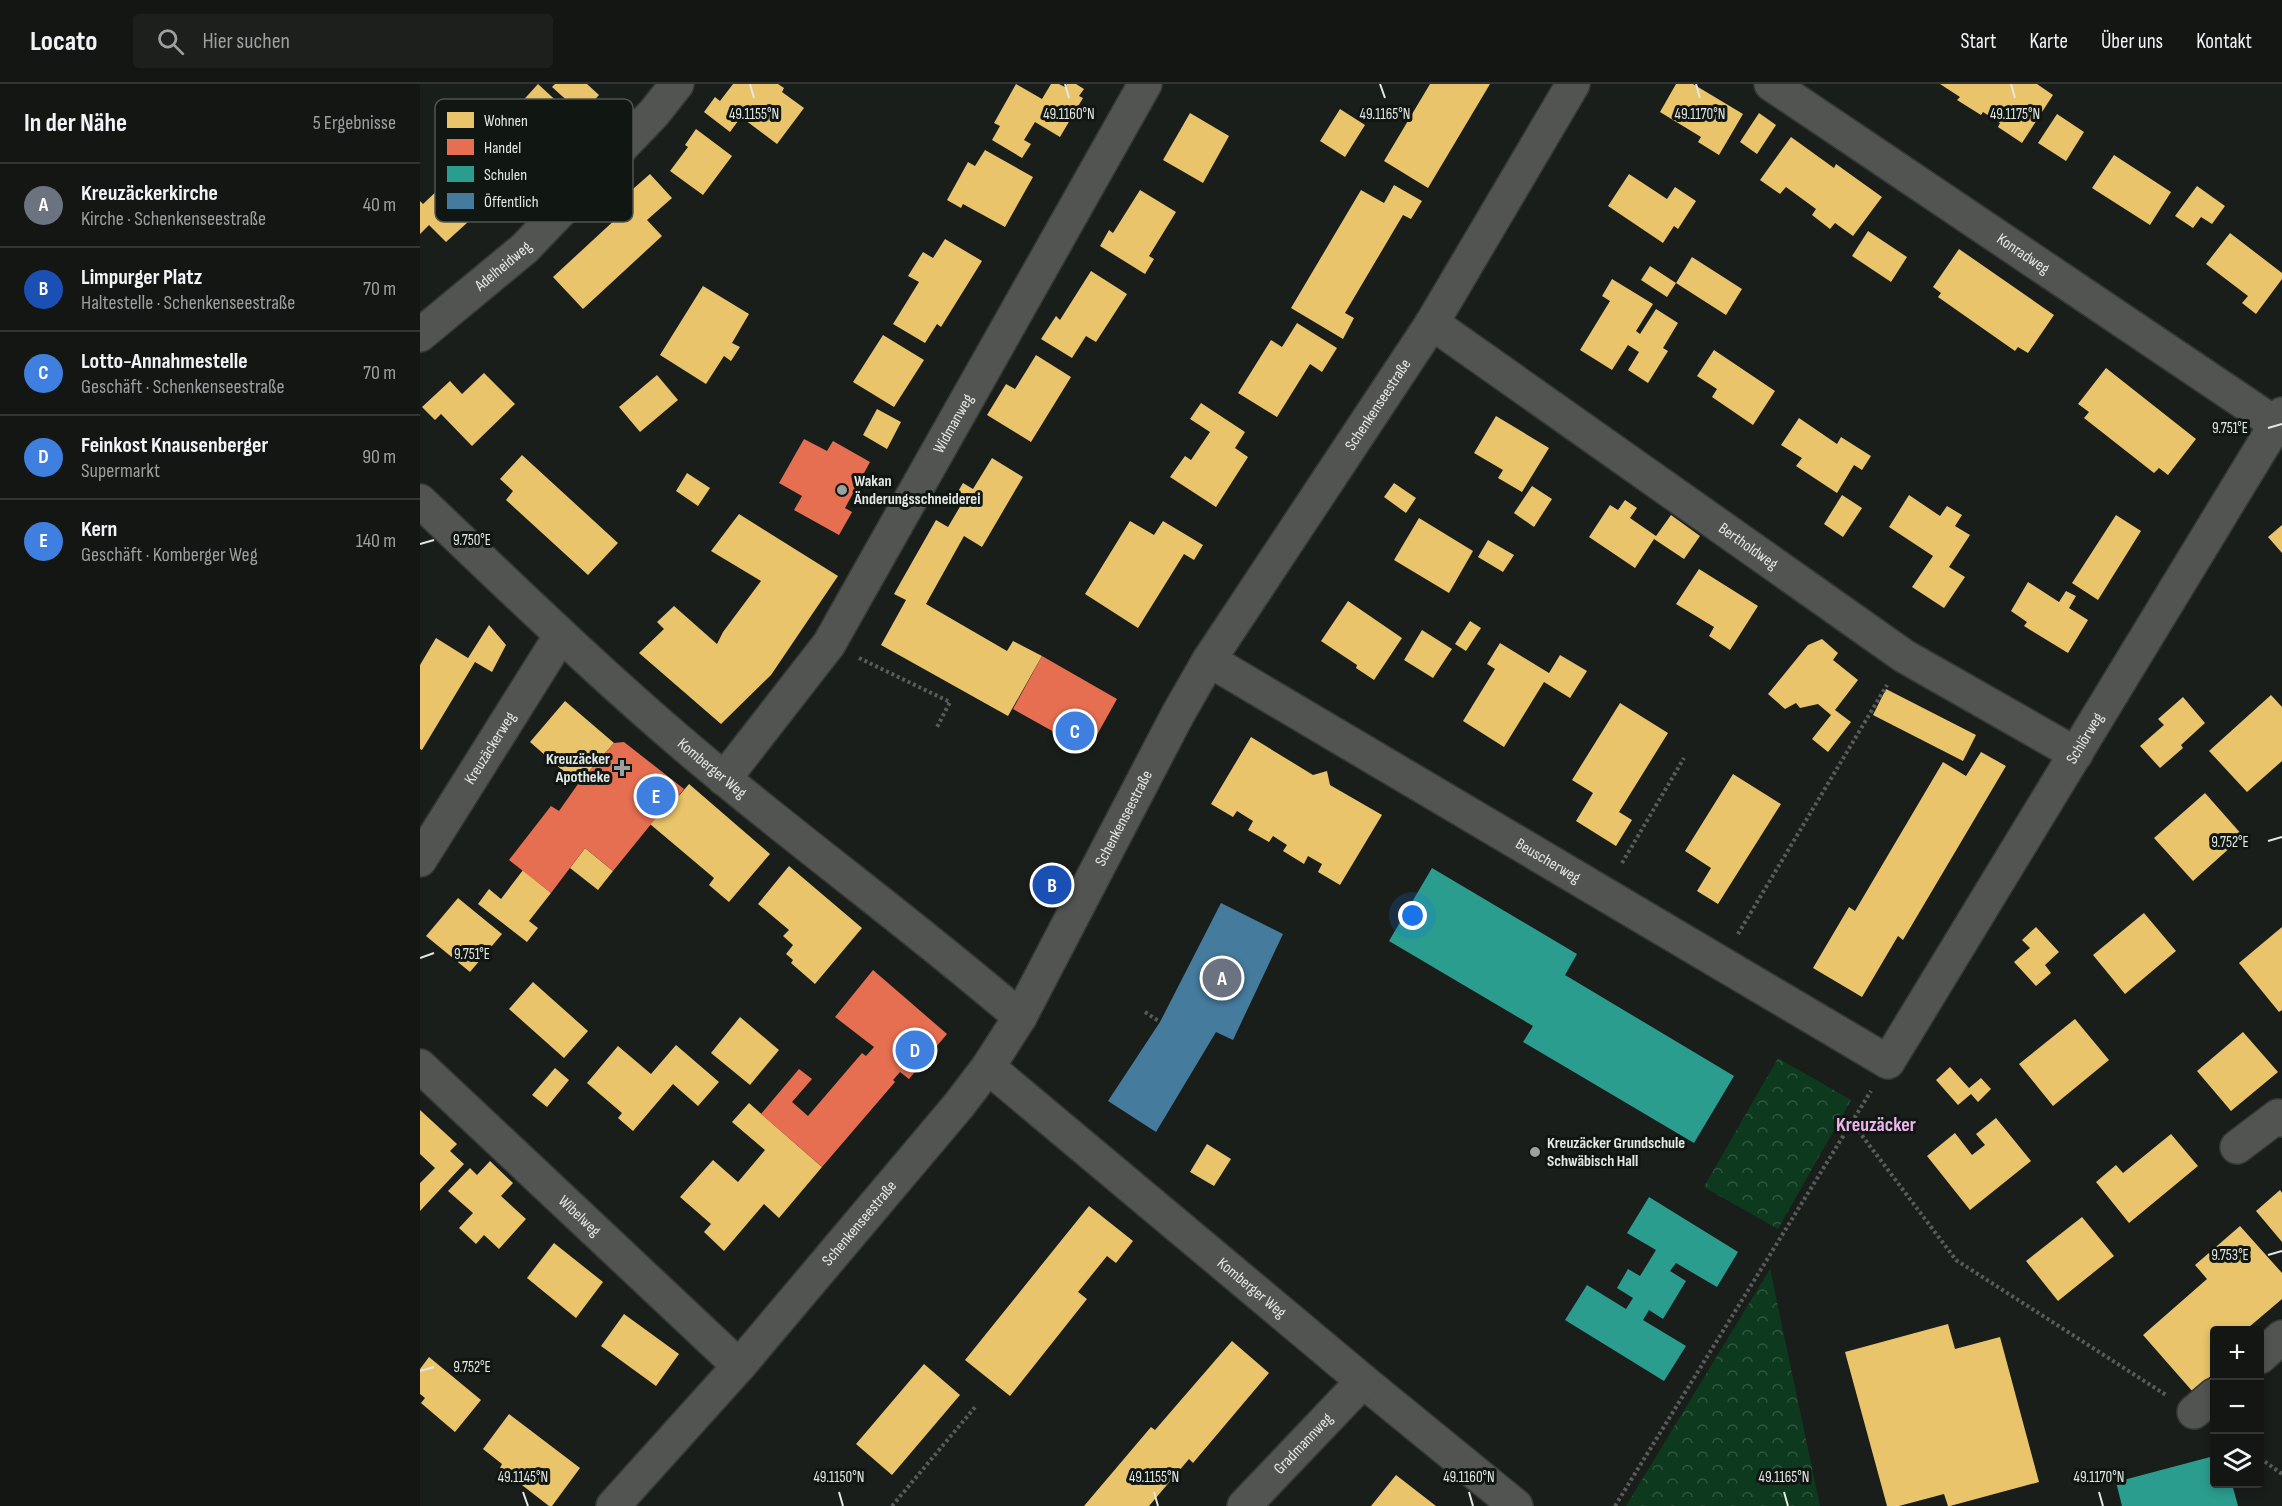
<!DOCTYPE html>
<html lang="de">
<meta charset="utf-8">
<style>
:root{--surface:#141614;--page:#1d1f1d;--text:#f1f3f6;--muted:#9d9fa0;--line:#333534;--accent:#7c3aed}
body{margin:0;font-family:"Sofia Sans Condensed",sans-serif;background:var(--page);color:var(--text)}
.controls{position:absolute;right:18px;bottom:18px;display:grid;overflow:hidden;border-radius:6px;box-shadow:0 3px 9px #0003}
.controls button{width:54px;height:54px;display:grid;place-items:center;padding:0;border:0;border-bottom:2px solid var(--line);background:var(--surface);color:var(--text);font:30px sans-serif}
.you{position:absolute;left:993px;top:832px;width:21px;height:21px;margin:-15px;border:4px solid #fff;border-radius:50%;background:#1a73e8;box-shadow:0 0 0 9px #1a73e833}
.badge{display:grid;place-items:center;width:39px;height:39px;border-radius:50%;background:var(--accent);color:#fff;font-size:20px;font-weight:700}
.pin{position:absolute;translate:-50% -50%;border:3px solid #fff;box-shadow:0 2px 6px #0006}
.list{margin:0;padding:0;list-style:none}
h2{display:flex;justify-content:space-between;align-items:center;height:78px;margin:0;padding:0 24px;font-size:26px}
h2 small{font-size:20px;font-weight:400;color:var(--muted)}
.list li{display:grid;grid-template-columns:39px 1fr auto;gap:18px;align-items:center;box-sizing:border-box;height:84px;padding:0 24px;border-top:2px solid var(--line)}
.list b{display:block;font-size:22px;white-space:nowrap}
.list p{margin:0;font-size:20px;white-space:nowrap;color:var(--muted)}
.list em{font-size:20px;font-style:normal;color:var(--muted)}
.icon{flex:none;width:33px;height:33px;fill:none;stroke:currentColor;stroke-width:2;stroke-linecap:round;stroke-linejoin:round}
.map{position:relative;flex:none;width:1862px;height:1422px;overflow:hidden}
header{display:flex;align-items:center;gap:36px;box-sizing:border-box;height:84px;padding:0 30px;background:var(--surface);border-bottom:2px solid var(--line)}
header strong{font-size:28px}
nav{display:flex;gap:33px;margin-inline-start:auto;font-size:21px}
.search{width:420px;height:54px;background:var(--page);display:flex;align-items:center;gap:15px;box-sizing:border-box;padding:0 21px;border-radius:6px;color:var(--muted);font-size:22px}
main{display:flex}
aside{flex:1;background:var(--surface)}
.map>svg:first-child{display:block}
.park{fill:url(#park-crowns)}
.homes{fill:#e9c46a}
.shops{fill:#e76f51}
.schools{fill:#2a9d8f}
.public{fill:#457b9d}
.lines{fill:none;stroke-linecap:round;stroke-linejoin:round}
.street-casing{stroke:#353935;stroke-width:36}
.path{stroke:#585b59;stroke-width:4;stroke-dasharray:3 3;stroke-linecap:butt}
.street{stroke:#515451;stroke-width:33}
.ticks{fill:none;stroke:#e4e8e4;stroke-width:2}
.poi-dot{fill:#9da19e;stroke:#101611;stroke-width:2}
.labels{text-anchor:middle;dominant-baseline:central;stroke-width:6;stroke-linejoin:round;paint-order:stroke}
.street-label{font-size:16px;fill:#e4e8e4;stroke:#101611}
.poi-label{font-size:16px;font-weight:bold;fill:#e4e8e4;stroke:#101611;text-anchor:start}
.quarter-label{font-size:20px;font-weight:bold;fill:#edb4ed;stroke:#101611}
.key{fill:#101611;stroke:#505550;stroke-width:1.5}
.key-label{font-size:16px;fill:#e4e8e4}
.ticks-label{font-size:15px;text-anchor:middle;fill:#e4e8e4;stroke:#101611;stroke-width:6;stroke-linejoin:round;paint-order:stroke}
</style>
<header>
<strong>Locato</strong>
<div class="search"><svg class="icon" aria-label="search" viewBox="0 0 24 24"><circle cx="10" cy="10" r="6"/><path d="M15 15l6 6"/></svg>Hier suchen</div>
<nav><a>Start</a><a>Karte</a><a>Über uns</a><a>Kontakt</a></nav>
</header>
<main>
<aside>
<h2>In der Nähe<small>5 Ergebnisse</small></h2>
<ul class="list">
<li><span class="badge" style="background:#6b7280">A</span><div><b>Kreuzäckerkirche</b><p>Kirche · Schenkenseestraße</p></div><em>40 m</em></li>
<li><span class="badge" style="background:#1a4fb4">B</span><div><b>Limpurger Platz</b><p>Haltestelle · Schenkenseestraße</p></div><em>70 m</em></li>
<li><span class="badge" style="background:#3f7fe0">C</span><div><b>Lotto-Annahmestelle</b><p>Geschäft · Schenkenseestraße</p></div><em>70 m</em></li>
<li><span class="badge" style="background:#3f7fe0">D</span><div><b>Feinkost Knausenberger</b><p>Supermarkt</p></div><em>90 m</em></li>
<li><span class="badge" style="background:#3f7fe0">E</span><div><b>Kern</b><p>Geschäft · Komberger Weg</p></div><em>140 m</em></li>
</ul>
</aside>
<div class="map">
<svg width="1862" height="1422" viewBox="0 0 1862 1422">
<defs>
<pattern id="park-crowns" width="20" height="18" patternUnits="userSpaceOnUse" patternTransform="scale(1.5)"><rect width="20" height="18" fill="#0d3a1e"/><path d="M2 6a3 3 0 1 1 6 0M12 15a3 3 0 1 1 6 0" fill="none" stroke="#30563f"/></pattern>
</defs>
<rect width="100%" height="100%" fill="#1a1e1b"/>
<g class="park">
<path d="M1358,974L1431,1016L1358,1145L1284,1103Z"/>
<path d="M1350,1185L1400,1422H1206Z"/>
</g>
<g class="homes">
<path d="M118,0L156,35L116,78L79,43Z"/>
<path d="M135,0H167L179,11L162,30L132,3Z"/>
<path d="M313,0H358L364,4L362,8L384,24L357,60L321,33L310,48L284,28L295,13L300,17Z"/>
<path d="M596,0L622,15L631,0H639L645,3L647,0H656L664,5L659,12L663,14L640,53L615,38L604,56L611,60L602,74L572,56L580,42L574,39Z"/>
<path d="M1010,0H1070L1008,104L964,77Z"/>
<path d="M1256,0H1273L1323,30L1299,71L1278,58L1281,53L1240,28Z"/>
<path d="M1520,0H1617L1633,11L1602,59L1578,43L1580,39L1563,28L1561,31L1537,16L1540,13Z"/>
<path d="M920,25L945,41L925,73L900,57Z"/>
<path d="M770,29L809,52L783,99L743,76Z"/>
<path d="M1339,29L1356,41L1337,70L1320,58Z"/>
<path d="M1637,30L1664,48L1646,77L1618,59Z"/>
<path d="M276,45L312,72L283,111L250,87L268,63L265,61Z"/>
<path d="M69,47L100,73L65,112L70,118L26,158L9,141L0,150V117L3,120L39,86L42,88L63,68L56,62Z"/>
<path d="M1371,53L1414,84L1416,80L1462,113L1433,152L1415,139L1410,145L1392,131L1396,125L1366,103L1360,110L1340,96Z"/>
<path d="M565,66L613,93L585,143L543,120L541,124L527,116L548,78L555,82Z"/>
<path d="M1694,71L1751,108L1730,141L1672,104Z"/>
<path d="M230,90L252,114L227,136L242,152L163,225L133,193L212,120L205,112Z"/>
<path d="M1209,90L1247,115L1255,103L1276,117L1258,145L1254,142L1243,159L1188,122Z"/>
<path d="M974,101L1002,117L991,135L983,131L925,229L934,234L923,255L871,224L941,106L964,119Z"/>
<path d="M1777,102L1805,122L1792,140L1781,133L1773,144L1755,132Z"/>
<path d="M720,106L756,128L729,172L734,175L725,190L680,162L689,146L693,149Z"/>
<path d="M1448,147L1487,173L1471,198L1432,172Z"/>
<path d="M1810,149L1862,189V195L1836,230L1822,219L1828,212L1786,180Z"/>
<path d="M525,155L562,177L521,243L517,240L505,259L473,240L499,198L488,192L503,168L513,174Z"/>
<path d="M1539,165L1634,231L1608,269L1598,263L1595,267L1518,213L1521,209L1513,203Z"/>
<path d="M1272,173L1322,205L1306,231L1256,199Z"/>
<path d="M1230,182L1256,199L1247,213L1221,196Z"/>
<path d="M671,187L707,210L676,258L666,252L652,274L621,255L636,232L640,236Z"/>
<path d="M1192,195L1233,220L1216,247L1220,250L1236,225L1258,239L1243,264L1248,267L1228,299L1208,286L1219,268L1208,261L1192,286L1160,266L1190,217L1182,212Z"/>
<path d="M283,202L329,230L312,259L320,263L311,277L304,272L286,300L240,271Z"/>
<path d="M877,239L917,264L902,288L890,280L857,333L818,309L851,256L862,263Z"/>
<path d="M463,251L504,276L474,323L433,298Z"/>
<path d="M1294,266L1355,307L1333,341L1292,313L1297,305L1277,292Z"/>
<path d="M616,271L651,293L611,358L567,331L586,300L595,305Z"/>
<path d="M1686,284L1776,355L1748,391L1739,384L1734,389L1664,334L1669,328L1658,320Z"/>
<path d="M64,289L95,320L52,362L21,330L15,336L2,323L30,297L42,310Z"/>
<path d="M237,291L258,316L220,348L199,323Z"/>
<path d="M781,319L825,348L815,364L828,373L796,423L750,393L765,372L771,376L790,348L770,335Z"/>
<path d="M457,325L481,338L467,365L443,351Z"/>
<path d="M1076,332L1129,364L1102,408L1078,394L1083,386L1054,369Z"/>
<path d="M1379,334L1417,360L1421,353L1451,372L1442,386L1434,381L1417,409L1376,382L1382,374L1361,361Z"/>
<path d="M102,371L198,459L168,491L86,416L93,407L80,395Z"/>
<path d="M572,374L603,393L562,463L544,452L506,520L587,567L593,557L622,572L588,632L461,561L486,516L474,510L516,436L528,443L541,421L533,416L543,399L553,405Z"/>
<path d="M267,389L290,404L278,422L256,407Z"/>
<path d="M974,399L996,414L986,429L964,413Z"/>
<path d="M1112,402L1132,415L1114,443L1094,429Z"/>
<path d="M1422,411L1442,424L1423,453L1404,440Z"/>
<path d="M1489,411L1520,432L1527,422L1542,431L1535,442L1550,451L1529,483L1545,493L1524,524L1492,503L1513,472L1469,443Z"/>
<path d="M1205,416L1217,424L1210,434L1236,452L1251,431L1280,452L1264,475L1234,455L1215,484L1169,453L1190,421L1198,426Z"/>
<path d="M319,430L418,492L351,591L301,640L219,569L244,545L237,538L254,522L297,560L303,548L341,497L291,467Z"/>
<path d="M1696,431L1721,447L1678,516L1652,499Z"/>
<path d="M999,434L1053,467L1029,509L974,476Z"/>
<path d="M710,437L734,451L743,437L783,461L774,476L764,470L718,544L665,510Z"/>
<path d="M1862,441V469L1848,453Z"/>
<path d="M1068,456L1094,471L1083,488L1058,473Z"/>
<path d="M1279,485L1338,522L1310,566L1289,552L1294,543L1256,520Z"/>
<path d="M1608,498L1639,518L1646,507L1656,512L1649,524L1668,536L1648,569L1604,542L1607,538L1591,527Z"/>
<path d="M928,517L982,554L954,596L936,584L937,581L901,557Z"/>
<path d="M1050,537L1061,544L1046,567L1035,560Z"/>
<path d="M69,541L86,561L72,588L55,578L2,666L0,665V581L16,554L48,574Z"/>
<path d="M1002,546L1032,565L1013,594L984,576Z"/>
<path d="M1402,555L1418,569L1413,576L1438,596L1415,626L1431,638L1408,668L1392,655L1411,631L1398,620L1380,624L1376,619L1365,625L1348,610L1388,561Z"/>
<path d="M1080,559L1129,589L1140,571L1167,587L1150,614L1124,598L1084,663L1043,637L1075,585L1067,580Z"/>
<path d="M1466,605L1556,651L1543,677L1453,631Z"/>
<path d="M1851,611L1862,623V677L1827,708L1789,667Z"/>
<path d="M1763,613L1785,639L1761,661L1763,664L1740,684L1720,662L1744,641L1738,635Z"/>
<path d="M145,617L194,659L158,700L110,658Z"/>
<path d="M1200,619L1248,649L1199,728L1212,736L1196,762L1156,737L1173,709L1152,696Z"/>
<path d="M831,653L893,691L907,687L910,701L962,731L920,801L898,788L902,780L888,772L884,780L863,767L867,761L853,752L849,758L828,746L833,737L817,727L813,733L791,720Z"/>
<path d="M1561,668L1586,682L1483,856L1478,852L1442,913L1393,884L1429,823L1435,827L1523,678L1546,692Z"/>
<path d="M1313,690L1361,720L1298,820L1277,807L1291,784L1265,767Z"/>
<path d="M269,700L350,770L309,818L289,801L294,794L230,740L249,718L251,721Z"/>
<path d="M1785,709L1823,752L1773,797L1734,754Z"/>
<path d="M165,764L193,787L178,806L150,784Z"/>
<path d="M369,782L442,844L395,900L371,879L373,876L366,870L373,861L363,852L369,846L338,820Z"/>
<path d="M103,786L131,809L109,837L118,844L107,858L58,820L69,805L81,815Z"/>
<path d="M38,814L82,850L50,888L6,852Z"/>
<path d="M1724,829L1756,867L1705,910L1673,871Z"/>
<path d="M1616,843L1639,868L1625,881L1631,889L1616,902L1594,878L1610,864L1602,856Z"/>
<path d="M1862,843V926L1859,928L1819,879Z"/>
<path d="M113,898L168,947L144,974L89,925Z"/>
<path d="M320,933L359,966L330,1001L291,969Z"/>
<path d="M1655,935L1689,976L1633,1022L1599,980Z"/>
<path d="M1823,948L1858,988L1811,1027L1777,987Z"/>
<path d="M256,961L299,998L278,1022L253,1000L213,1047L198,1034L202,1029L167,999L198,962L231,990Z"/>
<path d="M1530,983L1549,1004L1561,994L1571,1005L1558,1018L1551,1010L1538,1021L1516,996Z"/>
<path d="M135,984L149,996L127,1023L112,1011Z"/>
<path d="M329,1019L402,1083L359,1134L344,1120L304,1167L284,1148L291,1140L260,1113L293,1076L318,1098L345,1066L312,1038Z"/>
<path d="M0,1026L37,1060L30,1067L44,1080L0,1127V1099L15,1084L0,1070Z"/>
<path d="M1576,1034L1611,1077L1550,1126L1507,1072L1535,1049L1552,1071L1565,1061L1556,1050Z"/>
<path d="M1751,1050L1778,1082L1709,1139L1676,1098L1696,1081L1703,1089Z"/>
<path d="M787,1060L811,1075L794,1102L770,1088Z"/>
<path d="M70,1077L93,1099L81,1112L106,1135L79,1165L64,1151L56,1160L39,1144L53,1129L28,1107L50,1084L57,1091Z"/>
<path d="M1860,1106L1862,1109V1158L1836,1127Z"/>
<path d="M669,1122L713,1157L696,1179L687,1172L658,1208L667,1215L590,1312L545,1276Z"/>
<path d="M1662,1133L1694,1172L1638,1217L1606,1177Z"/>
<path d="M1820,1142L1862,1189V1215L1829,1243L1832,1246H1794V1289L1773,1308L1723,1251L1787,1195L1775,1181Z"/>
<path d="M134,1159L183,1198L156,1234L107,1194Z"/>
<path d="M204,1230L259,1270L236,1302L181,1262Z"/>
<path d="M1528,1240L1535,1265L1580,1253L1619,1398L1530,1422H1528L1524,1410L1479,1422H1467L1425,1268Z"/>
<path d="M812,1257L849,1289L773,1379L769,1375L729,1422H664L731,1343L735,1346Z"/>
<path d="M9,1273L61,1316L35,1348L1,1319L5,1314L0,1310V1285Z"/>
<path d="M504,1280L540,1311L472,1391L436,1360Z"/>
<path d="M89,1330L160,1384L132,1422H129L80,1384L82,1380L63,1365Z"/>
<path d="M976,1391L1016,1422H951Z"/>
</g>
<g class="shops">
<path d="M384,355L407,367L413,357L450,378L425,424L432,428L419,451L374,426L382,412L359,399Z"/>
<path d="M622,572L697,615L668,667L593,625Z"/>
<path d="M204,658L264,705L251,721L249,718L193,787L165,764L131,809L89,776L131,722L139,727L158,700L194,659Z"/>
<path d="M453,886L527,950L489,995L480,988L473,996L475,998L402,1083L341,1030L379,985L392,995L372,1018L388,1032L442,969L446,972L454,963L415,933Z"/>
</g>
<g class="schools">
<path d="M1012,784L1157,870L1145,891L1314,992L1274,1059L1103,958L1113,942L969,857Z"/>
<path d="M1229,1113L1318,1168L1297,1203L1256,1179L1250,1187L1266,1197L1243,1235L1229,1226L1223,1236L1266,1262L1244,1297L1145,1236L1167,1201L1206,1225L1213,1214L1197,1204L1208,1185L1220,1192L1236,1166L1207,1149Z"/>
<path d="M1794,1372V1400H1812L1818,1422H1702L1696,1398Z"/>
</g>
<path class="public" d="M801,819L863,850L813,956L796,948L736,1048L688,1017L740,938Z"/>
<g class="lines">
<g class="street-casing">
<g id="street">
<path id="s1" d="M1351,0L1856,340"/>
<path id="s2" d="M1012,239L1484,572L1656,670"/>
<path id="s3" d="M0,251L105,164L234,29L257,0"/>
<path id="s4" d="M0,417C100,512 199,609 306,696C403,776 505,851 600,933"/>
<path id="s5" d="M789,576L1468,978L1862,330"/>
<path id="s6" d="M304,695L409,560L725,0"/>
<path id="s7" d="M0,776L141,551"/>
<path id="s8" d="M0,982L319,1282"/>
<path id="s9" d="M568,983L943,1297L1096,1422"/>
<path d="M1817,1063L1858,1032L1862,1036"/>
<path d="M1840,1273L1862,1253"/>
<path d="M1774,1328L1794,1311"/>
<path id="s10" d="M193,1422L319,1282L539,1021L568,983L600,933L758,630L789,576L1012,239L1153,0"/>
<path id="s11" d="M824,1422L943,1297"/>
</g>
</g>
<g class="path">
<path d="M439,574L530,618L516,645"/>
<path d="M1202,779L1264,674"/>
<path d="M1318,850L1467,601"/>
<path d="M725,928L740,938"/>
<path d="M1431,1037L1536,1176L1746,1311"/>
<path d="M1840,1374L1862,1390"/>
<path d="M472,1422L556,1322"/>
<path d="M1195,1422L1451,1007"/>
</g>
<use href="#street" class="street"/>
</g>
<path class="ticks" d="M330,0L334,14M645,0L649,14M960,0L965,14M1276,0L1280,14M1591,0L1595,14M1848,344L1862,340M0,460L14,456M1848,757L1862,753M0,874L14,869M1848,1171L1862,1167M0,1287L14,1283M103,1408L108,1422M419,1408L423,1422M734,1408L738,1422M1049,1408L1053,1422M1364,1408L1368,1422M1679,1408L1683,1422"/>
<g class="poi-dot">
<circle cx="422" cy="406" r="6"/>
<path d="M199 675h6v6h6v6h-6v6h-6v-6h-6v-6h6z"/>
<circle cx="1115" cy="1068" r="6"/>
</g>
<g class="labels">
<g class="street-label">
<text stroke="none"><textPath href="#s1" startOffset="304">Konradweg</textPath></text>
<text stroke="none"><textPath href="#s3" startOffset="108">Adelheidweg</textPath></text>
<text stroke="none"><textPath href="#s10" startOffset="1347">Schenkenseestraße</textPath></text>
<text stroke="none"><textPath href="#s6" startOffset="424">Widmanweg</textPath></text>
<text stroke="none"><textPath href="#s2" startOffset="387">Bertholdweg</textPath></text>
<text stroke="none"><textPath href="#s5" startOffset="1168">Schlörweg</textPath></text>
<text stroke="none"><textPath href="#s7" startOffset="132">Kreuzäckerweg</textPath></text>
<text stroke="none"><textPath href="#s4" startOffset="396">Komberger Weg</textPath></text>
<text stroke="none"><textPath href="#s10" startOffset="861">Schenkenseestraße</textPath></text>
<text stroke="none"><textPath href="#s5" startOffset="394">Beuscherweg</textPath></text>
<text stroke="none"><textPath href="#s8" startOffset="219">Wibelweg</textPath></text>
<text stroke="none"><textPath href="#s10" startOffset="375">Schenkenseestraße</textPath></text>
<text stroke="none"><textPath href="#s9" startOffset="344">Komberger Weg</textPath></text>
<text stroke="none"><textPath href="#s11" startOffset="86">Gradmannweg</textPath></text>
</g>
<g class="poi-label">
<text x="434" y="397">Wakan<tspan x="434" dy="18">Änderungsschneiderei</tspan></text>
<text x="190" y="675" text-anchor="end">Kreuzäcker<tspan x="190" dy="18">Apotheke</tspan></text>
<text x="1127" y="1059">Kreuzäcker Grundschule<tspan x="1127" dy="18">Schwäbisch Hall</tspan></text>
</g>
<g class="quarter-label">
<text x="1456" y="1041">Kreuzäcker</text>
</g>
</g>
<rect x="15" y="15" width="198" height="123" rx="9" class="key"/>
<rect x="27" y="28" width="27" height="16" fill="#e9c46a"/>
<rect x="27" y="55" width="27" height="16" fill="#e76f51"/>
<rect x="27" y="82" width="27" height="16" fill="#2a9d8f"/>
<rect x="27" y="109" width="27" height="16" fill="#457b9d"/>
<g class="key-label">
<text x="64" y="42">Wohnen</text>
<text x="64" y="69">Handel</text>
<text x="64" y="96">Schulen</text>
<text x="64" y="123">Öffentlich</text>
</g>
<g class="ticks-label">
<text x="334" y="35">49.1155°N</text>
<text x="649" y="35">49.1160°N</text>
<text x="965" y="35">49.1165°N</text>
<text x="1280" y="35">49.1170°N</text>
<text x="1595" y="35">49.1175°N</text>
<text x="1810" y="349">9.751°E</text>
<text x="52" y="461">9.750°E</text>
<text x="1810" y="763">9.752°E</text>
<text x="52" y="875">9.751°E</text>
<text x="1810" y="1176">9.753°E</text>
<text x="52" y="1288">9.752°E</text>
<text x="103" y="1398">49.1145°N</text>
<text x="419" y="1398">49.1150°N</text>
<text x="734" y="1398">49.1155°N</text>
<text x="1049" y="1398">49.1160°N</text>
<text x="1364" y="1398">49.1165°N</text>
<text x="1679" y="1398">49.1170°N</text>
</g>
</svg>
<div class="controls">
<button>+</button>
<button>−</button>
<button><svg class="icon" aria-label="layers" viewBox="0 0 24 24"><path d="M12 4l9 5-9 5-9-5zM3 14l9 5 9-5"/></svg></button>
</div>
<div class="you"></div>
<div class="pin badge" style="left:802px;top:894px;background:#6b7280">A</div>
<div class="pin badge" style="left:632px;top:801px;background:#1a4fb4">B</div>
<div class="pin badge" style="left:655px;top:647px;background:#3f7fe0">C</div>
<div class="pin badge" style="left:495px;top:966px;background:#3f7fe0">D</div>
<div class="pin badge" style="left:236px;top:712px;background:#3f7fe0">E</div>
</div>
</main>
